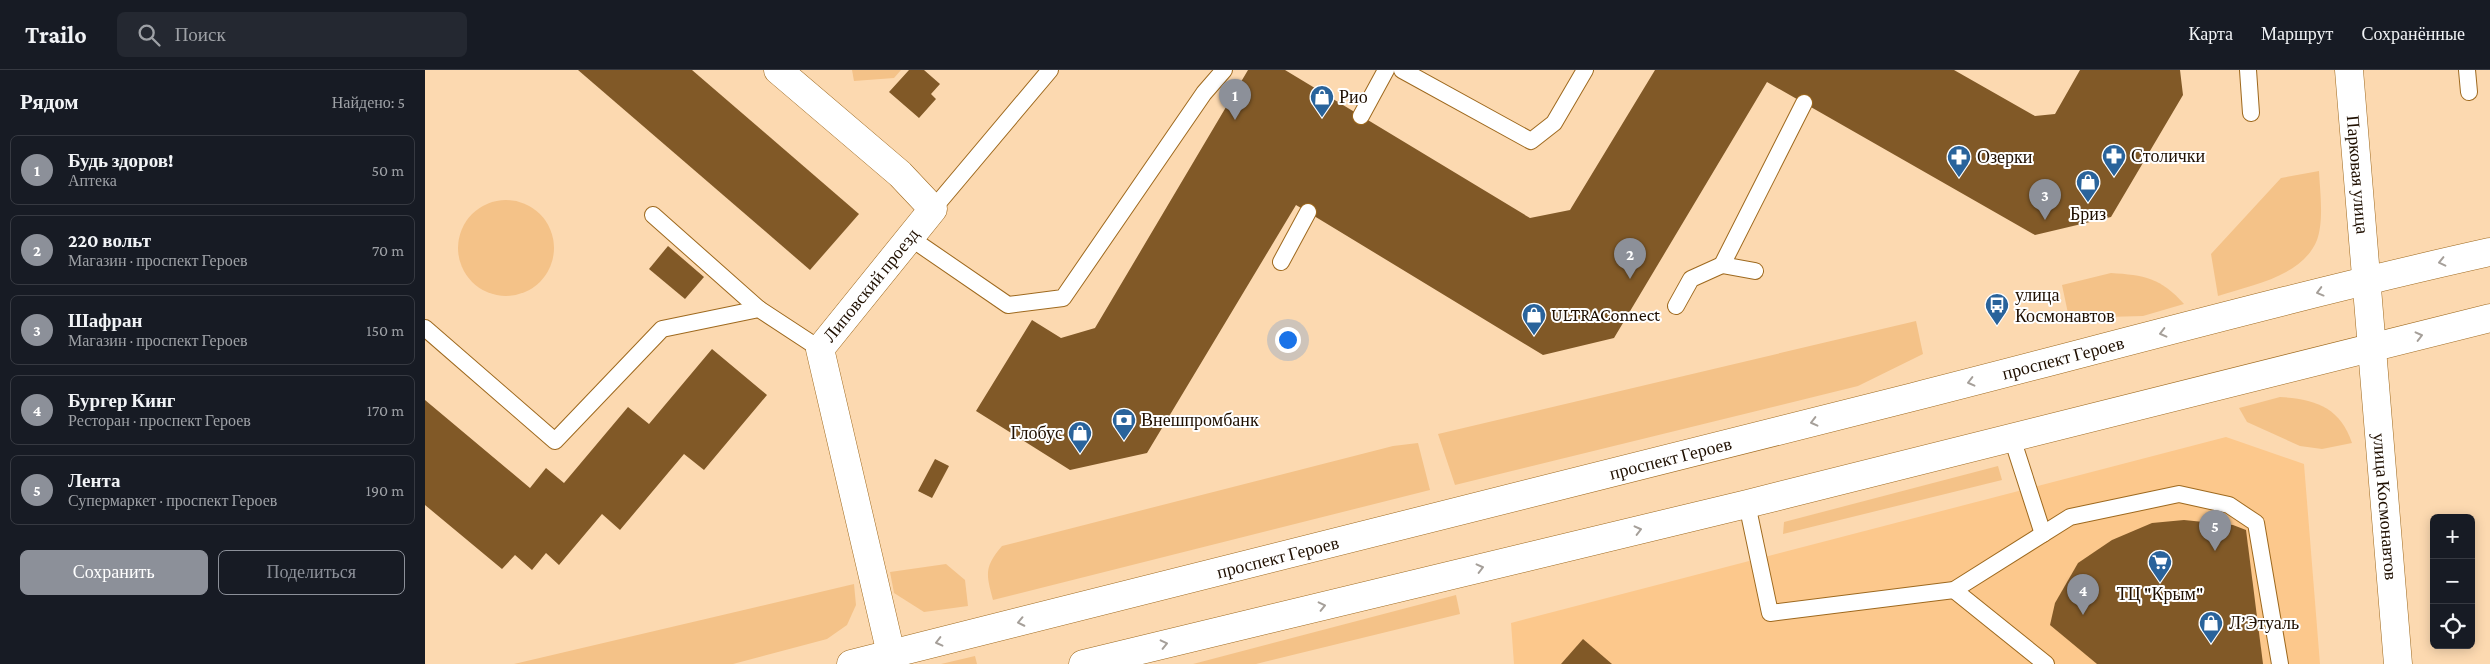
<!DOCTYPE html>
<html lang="ru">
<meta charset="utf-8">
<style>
:root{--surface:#171b24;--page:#242831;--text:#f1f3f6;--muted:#9ea1a6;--line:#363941;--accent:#8c9099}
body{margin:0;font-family:"Crimson Pro",serif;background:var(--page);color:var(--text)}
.controls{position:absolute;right:15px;bottom:15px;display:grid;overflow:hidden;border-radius:8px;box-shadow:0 2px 12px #0003}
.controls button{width:45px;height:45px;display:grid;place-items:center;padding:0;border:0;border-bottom:1px solid var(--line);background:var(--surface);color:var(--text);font:25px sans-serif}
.you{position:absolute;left:862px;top:269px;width:18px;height:18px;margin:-12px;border:4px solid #fff;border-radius:50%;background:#1a73e8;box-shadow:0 0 0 8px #1a73e833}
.badge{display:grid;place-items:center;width:32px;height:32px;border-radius:50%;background:var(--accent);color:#fff;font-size:16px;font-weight:700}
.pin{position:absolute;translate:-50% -41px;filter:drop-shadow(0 1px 2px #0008)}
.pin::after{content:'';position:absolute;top:26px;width:18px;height:15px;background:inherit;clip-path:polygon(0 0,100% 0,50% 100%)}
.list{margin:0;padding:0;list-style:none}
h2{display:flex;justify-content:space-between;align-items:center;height:65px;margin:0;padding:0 20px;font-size:21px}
h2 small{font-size:16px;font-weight:400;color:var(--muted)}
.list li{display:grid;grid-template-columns:32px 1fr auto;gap:15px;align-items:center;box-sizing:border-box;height:70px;margin:0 10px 10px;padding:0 10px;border:1px solid var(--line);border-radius:8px}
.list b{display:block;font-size:19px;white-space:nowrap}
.list p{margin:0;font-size:16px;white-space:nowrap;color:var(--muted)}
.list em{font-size:16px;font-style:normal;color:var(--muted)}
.actions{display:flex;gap:10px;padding:15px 20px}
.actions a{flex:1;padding:11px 0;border:1px solid var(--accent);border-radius:8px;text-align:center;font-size:18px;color:var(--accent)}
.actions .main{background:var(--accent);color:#fff}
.icon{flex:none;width:28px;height:28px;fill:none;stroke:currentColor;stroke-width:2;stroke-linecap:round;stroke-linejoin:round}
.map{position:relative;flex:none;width:2065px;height:594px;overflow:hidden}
header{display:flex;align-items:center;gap:30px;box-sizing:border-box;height:70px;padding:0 25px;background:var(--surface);border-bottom:1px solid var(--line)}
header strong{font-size:24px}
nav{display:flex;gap:28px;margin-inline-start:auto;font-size:18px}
.search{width:350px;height:45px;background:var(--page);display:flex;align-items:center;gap:12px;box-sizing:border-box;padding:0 18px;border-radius:8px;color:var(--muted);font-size:19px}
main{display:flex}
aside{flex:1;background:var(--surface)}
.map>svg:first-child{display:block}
.built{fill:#fcc88c}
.green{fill:#f4c288}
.building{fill:#815927}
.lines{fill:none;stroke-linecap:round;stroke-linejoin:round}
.service-casing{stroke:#9e691e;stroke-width:18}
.minor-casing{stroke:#9e691e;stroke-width:29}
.tertiary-casing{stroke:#9e691e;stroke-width:29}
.secondary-casing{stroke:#9e691e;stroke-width:29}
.service{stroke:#fff;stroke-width:16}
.minor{stroke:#fff;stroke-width:28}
.tertiary{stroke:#fff;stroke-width:28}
.secondary{stroke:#fff;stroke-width:28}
.oneway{stroke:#a59f99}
.labels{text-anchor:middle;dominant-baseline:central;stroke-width:4;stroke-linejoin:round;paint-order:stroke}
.poi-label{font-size:18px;fill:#1f0f00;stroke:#fff;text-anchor:start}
.street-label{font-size:18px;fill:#1f0f00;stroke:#fff}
</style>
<header>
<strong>Trailo</strong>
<div class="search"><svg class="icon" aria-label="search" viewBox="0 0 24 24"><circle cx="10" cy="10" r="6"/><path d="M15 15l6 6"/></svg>Поиск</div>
<nav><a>Карта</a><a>Маршрут</a><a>Сохранённые</a></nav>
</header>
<main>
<aside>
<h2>Рядом<small>Найдено: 5</small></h2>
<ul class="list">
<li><span class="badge">1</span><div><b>Будь здоров!</b><p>Аптека</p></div><em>50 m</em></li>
<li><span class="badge">2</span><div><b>220 вольт</b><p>Магазин · проспект Героев</p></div><em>70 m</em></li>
<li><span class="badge">3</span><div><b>Шафран</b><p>Магазин · проспект Героев</p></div><em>150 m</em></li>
<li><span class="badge">4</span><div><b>Бургер Кинг</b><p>Ресторан · проспект Героев</p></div><em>170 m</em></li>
<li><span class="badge">5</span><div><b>Лента</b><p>Супермаркет · проспект Героев</p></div><em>190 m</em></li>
</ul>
<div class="actions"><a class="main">Сохранить</a><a>Поделиться</a></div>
</aside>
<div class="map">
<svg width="2065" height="594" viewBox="0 0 2065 594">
<rect width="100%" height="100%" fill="#fcd9b0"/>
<path class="built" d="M1801,367L1879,394L1895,594H1089L1086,553Z"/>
<g class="green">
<path d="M427,0H476L469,8L429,11Z"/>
<path d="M1894,101C1895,121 1899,151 1892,170C1877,207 1826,215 1793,226L1786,184L1856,108Z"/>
<circle cx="81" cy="178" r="48"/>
<path d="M1686,203C1719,205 1736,208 1759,234L1718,246L1644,248L1637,215Z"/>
<path d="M1491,251L1498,284L1433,316L1030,415L1013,364Z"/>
<path d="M1855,327C1890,329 1915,337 1927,373L1897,379L1875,376L1822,352L1814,338Z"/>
<path d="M993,373L1005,420L568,530C561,504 559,497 577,476L968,376Z"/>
<path d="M1573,396L1577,410L1358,464L1359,452Z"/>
<path d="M521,494L540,510L543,536L499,542L469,523L465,502Z"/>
<path d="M429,514L431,535L422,555L402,569L308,594H89Z"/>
<path d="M1031,525L1035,544L831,594H768Z"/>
<path d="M550,586L552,594H516Z"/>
</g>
<g class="building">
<path d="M153,0H267L434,144L385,200Z"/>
<path d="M484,0H499L515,14L506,24L511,29L494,48L464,22Z"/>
<path d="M823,0H860L1105,148L1145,140L1230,0H1529L1610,46L1630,44L1655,0H1755L1758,25L1686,147L1610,165L1342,12L1189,268L1118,285L871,135L722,383L645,400L551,341L607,250L636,268L670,258Z"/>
<path d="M243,176L279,207L260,229L224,199Z"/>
<path d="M287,279L342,325L279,400L259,384L195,460L177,444L134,495L121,483L107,500L90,485L77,499L0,435V330L105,418L121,398L139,413L203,337L224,354Z"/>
<path d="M510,389L524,396L507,428L493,421Z"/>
<path d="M1759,450L1808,455L1821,460L1838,594H1672L1625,555L1630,533L1653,493L1687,470L1727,453Z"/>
<path d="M1158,569L1187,594H1136Z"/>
</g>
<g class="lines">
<g class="service-casing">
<g id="service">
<path d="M977,0L1106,71L1129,53L1160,0"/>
<path d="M1823,0L1826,43"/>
<path d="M2042,0L2044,22"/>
<path d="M936,46L961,0"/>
<path d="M508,139L625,0"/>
<path d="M228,145L334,239"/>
<path d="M484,167L583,235L638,228L779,23L799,0"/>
<path d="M856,192L883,142"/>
<path d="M1330,201L1297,195L1379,33"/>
<path d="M1251,236L1266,209L1297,195"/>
<path d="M0,258L130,371L237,259L334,239L395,279"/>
<path d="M1587,368L1618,464"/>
<path d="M1322,434L1345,543L1529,520L1645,447L1754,424L1804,435L1831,453L1855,594"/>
<path d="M1529,520L1621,594"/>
</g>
</g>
<g class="minor-casing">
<path id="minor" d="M353,0L475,104L508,139L395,279L466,584"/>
</g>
<g class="tertiary-casing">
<g id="tertiary">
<path id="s1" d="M1924,0L1973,594"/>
</g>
</g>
<g class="secondary-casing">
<g id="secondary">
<path id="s2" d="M426,594C780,506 1134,417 1488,327C1681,278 1872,225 2065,182"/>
<path d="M658,594L1322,434L2065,248"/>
</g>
</g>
<use href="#service" class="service"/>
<use href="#minor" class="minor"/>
<use href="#tertiary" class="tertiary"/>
<use href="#secondary" class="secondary"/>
</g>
<defs><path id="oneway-chevron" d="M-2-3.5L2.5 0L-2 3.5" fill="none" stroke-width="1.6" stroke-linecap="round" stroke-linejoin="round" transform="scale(1.25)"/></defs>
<g class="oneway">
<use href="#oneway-chevron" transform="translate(2017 192) rotate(167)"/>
<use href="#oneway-chevron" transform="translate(1895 222) rotate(165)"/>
<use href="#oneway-chevron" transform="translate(1738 263) rotate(166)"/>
<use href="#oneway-chevron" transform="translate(1994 266) rotate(-14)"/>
<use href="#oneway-chevron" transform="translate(1546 312) rotate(166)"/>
<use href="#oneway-chevron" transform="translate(1389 352) rotate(166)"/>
<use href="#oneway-chevron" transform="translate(1213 460) rotate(-14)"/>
<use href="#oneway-chevron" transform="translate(1055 498) rotate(-14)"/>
<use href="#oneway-chevron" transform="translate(897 536) rotate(-13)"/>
<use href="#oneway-chevron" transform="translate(596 552) rotate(168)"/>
<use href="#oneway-chevron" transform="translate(514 572) rotate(166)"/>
<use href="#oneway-chevron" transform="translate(739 574) rotate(-13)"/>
</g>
<defs>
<g id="shop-pin" transform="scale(1.25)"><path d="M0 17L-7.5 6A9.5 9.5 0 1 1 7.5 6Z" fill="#29639b" stroke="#fff"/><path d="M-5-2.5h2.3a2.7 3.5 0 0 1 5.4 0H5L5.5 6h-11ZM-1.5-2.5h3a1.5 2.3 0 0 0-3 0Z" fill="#fff"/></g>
<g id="pharmacy-pin" transform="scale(1.25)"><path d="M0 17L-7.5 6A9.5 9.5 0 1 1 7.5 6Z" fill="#29639b" stroke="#fff"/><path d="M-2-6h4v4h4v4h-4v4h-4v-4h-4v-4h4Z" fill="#fff"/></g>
<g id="bus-pin" transform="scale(1.25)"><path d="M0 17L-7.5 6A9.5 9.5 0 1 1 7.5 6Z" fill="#29639b" stroke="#fff"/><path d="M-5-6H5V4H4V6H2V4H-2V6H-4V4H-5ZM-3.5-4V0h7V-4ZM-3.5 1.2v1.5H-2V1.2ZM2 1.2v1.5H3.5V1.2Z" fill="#fff"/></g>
<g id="bank-pin" transform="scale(1.25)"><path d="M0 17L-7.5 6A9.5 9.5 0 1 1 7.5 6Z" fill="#29639b" stroke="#fff"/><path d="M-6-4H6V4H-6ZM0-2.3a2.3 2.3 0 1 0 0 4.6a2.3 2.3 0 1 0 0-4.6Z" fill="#fff"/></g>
<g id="supermarket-pin" transform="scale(1.25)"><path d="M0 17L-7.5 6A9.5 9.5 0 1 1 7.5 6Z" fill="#29639b" stroke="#fff"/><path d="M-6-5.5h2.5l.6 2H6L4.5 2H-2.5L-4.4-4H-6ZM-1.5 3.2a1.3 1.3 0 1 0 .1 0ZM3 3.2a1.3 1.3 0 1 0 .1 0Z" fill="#fff"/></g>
</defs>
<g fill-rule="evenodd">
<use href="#shop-pin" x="897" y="27"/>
<use href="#pharmacy-pin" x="1689" y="86"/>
<use href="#pharmacy-pin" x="1534" y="87"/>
<use href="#shop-pin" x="1663" y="112"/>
<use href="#bus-pin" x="1572" y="235"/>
<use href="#shop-pin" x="1109" y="245"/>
<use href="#bank-pin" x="699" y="350"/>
<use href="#shop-pin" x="655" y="363"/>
<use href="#supermarket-pin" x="1735" y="492"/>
<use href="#shop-pin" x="1786" y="553"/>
</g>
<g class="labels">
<g class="poi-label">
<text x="914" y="27">Рио</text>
<text x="1706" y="86">Столички</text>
<text x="1552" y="87">Озерки</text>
<text x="1663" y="144" text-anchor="middle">Бриз</text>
<text x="1590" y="225">улица<tspan x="1590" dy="21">Космонавтов</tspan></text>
<text x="1126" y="245">ULTRAConnect</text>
<text x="716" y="350">Внешпромбанк</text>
<text x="638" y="363" text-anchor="end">Глобус</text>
<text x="1735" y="524" text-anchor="middle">ТЦ "Крым"</text>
<text x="1804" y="553">Л’Этуаль</text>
</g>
<g class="street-label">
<text stroke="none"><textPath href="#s1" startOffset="105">Парковая улица</textPath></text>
<text transform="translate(446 215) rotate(-51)">Липовский проезд</text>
<text stroke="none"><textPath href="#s2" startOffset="1250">проспект Героев</textPath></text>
<text stroke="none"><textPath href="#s2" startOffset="845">проспект Героев</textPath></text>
<text stroke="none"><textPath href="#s1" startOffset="438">улица Космонавтов</textPath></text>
<text stroke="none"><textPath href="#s2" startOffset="440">проспект Героев</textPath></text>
</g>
</g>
</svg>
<div class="controls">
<button>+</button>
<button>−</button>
<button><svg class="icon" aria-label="locate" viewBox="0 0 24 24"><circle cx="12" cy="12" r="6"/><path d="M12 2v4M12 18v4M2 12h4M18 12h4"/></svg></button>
</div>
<div class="you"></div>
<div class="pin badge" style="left:810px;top:50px">1</div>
<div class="pin badge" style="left:1205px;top:209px">2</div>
<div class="pin badge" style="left:1620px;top:150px">3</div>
<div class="pin badge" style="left:1658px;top:545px">4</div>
<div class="pin badge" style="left:1790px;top:481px">5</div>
</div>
</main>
